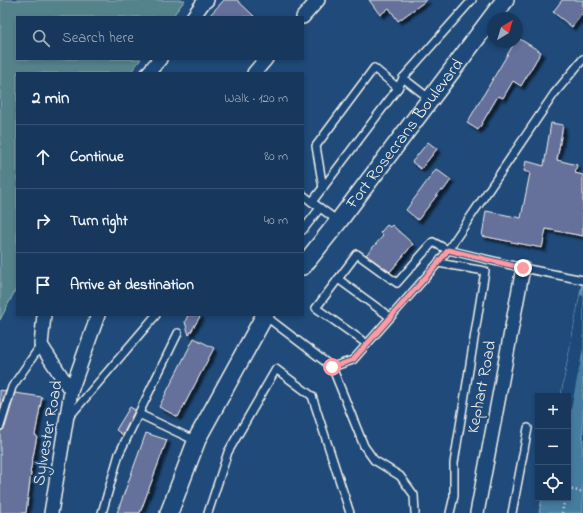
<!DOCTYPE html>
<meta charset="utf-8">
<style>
:root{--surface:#17385c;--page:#203f62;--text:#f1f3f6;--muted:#9eacbb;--line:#365272}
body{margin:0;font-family:"Indie Flower",sans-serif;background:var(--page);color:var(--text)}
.controls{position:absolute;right:12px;bottom:12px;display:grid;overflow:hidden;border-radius:0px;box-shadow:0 2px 6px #0003}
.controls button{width:36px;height:36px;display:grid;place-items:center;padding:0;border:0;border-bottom:1px solid var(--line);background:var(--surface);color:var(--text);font:20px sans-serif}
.compass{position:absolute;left:487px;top:12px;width:36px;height:36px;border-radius:50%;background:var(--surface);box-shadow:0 2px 6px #0003;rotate:38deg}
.stop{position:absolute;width:12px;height:12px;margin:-9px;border:3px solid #ff9aa2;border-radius:50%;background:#fff}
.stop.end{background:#ff9aa2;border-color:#fff;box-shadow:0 1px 4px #0008}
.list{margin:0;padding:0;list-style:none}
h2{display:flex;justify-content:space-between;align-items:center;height:52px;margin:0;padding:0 16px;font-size:17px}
h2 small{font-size:13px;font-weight:400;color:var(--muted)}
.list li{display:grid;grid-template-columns:26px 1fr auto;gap:12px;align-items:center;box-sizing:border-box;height:64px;padding:0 16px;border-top:1px solid var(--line)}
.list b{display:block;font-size:15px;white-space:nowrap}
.list em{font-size:13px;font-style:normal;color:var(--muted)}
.icon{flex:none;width:22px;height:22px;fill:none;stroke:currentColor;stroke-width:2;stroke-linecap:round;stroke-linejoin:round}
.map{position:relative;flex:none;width:583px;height:513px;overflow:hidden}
.search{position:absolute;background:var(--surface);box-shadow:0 2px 6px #0003;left:16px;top:16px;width:288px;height:44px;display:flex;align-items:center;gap:10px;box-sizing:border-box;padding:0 14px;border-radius:0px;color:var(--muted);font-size:15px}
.panel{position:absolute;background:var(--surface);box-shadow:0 2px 6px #0003;left:16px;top:72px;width:288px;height:244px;border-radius:0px}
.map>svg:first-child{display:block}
.green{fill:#54838c;stroke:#a4baba}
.water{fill:#457da1;stroke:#8babbd}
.pier{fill:#1f4a7a}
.building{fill:#65709b;stroke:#f4f1e8;filter:url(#shadow)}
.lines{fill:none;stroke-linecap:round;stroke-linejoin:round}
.service-casing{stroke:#f4f1e8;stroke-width:10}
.minor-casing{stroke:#f4f1e8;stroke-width:16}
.tertiary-casing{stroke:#f4f1e8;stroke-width:20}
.path{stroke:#f4f1e8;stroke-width:2.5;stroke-dasharray:1 3;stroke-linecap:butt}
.service{stroke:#1f4a7a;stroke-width:7}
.minor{stroke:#1f4a7a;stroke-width:13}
.tertiary{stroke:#1f4a7a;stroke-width:17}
.route{stroke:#ff9aa2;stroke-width:5}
.labels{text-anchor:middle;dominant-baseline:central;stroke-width:4;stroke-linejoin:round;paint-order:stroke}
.street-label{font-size:17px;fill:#f4f1e8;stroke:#1f4a7a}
</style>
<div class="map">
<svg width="583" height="513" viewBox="0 0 583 513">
<defs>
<filter id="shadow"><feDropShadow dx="3.5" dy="3.5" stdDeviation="1" flood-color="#0009"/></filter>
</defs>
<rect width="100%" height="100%" fill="#1f4a7a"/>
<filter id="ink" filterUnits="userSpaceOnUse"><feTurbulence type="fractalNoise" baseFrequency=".025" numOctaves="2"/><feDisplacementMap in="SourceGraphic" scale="8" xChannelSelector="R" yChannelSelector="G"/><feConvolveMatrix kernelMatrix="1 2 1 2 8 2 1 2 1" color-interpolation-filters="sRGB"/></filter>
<g filter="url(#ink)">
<path class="green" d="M0,0H185L172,17H17V59H141L130,73H17V287L0,320Z"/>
<path class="water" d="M583,279V513H539L542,498H568V396H561Z"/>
<path class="pier" d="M580,295L583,296V349L568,424V396H561Z"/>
<g class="building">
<path d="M224,0H237L255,17H208Z"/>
<path d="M369,0H427L398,21L389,8L380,15Z"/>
<path d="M562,0H583V13L572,27L553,12Z"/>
<path d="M518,38L541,52L521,86L513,81L503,98L498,96L478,130L467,123L497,72L515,42H517Z"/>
<path d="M551,123L563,125L557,160L577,165L575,173L583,175V236L546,229L542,248L482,236L486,211L521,218L530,173L524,171L526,161L544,166Z"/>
<path d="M428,142L437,149L421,169L412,162Z"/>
<path d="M436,169L451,180L443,191L441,190L418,220L406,210Z"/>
<path d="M387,225L390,227L392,225L413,244L390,272L366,255L383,236L380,233Z"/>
<path d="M188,315H201L189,335L185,322Z"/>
<path d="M194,338L214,348L178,417L159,407Z"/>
<path d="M0,390L6,391L0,409Z"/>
<path d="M15,393L42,397L35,435L37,436L30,473H31L26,513H0V431L3,430L5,427Z"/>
<path d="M130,407L135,410L123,435L116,430Z"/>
<path d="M146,433L167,440L140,513H117Z"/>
</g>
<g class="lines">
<g class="service-casing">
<g id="service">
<path d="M403,78L430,99"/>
<path d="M323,188L316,146L374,68L398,88"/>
<path d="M303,195L312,202L398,88L403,78L472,0"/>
<path d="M312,202L338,221"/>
<path d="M303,230L320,208"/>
<path d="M438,263L485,271L454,463V496L450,513"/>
<path d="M338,279L390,317"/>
<path d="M264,315L332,367L353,360L438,263L448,250L523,268L583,280"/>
<path d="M367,344L316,308L357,254L397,283L433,242L448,250L554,94L583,59"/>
<path d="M332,367L364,446L374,460L400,476L414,495L415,513"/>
<path d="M139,414L196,441"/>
<path d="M69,417L156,315"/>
<path d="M0,426L12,387L41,345"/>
<path d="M102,513L119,454L178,333"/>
<path d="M208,513L228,452L276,369L312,396L350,513"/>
<path d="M512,513L528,428"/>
</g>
</g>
<g class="minor-casing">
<g id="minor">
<path d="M193,17L203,3L207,0"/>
<path d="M303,17L318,0"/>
<path d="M148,73L160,59"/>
<path d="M254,73L266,59"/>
<path d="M44,315L41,345L71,391"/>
<path d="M51,513L71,391L98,315"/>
<path d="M477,513L523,268"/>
</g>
</g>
<g class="tertiary-casing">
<g id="tertiary">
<path id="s1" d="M303,266L338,222L505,0"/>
<path d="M169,513L198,437L265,315"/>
</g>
</g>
<g class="path">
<path d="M40,451L50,452"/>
<path d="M568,489L583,492"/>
<path d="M562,513L565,498"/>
</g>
<use href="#service" class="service"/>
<use href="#minor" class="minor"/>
<use href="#tertiary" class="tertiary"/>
</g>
</g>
<g class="lines" filter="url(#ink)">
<path class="route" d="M332,367L353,360L438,263L448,250L523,268"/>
</g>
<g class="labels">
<g class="street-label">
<text stroke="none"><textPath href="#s1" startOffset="167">Fort Rosecrans Boulevard</textPath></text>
<text transform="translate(482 387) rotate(-79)">Kephart Road</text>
<text transform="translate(48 433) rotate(-80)">Sylvester Road</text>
</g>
</g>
</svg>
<div class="controls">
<button>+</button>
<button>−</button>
<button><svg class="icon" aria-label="locate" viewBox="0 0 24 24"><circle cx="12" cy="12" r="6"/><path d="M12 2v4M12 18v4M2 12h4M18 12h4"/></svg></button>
</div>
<svg class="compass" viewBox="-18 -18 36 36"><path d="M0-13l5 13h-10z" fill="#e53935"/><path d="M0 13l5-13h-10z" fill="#9eacbb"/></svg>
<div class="stop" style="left:332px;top:367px"></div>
<div class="stop end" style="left:523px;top:268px"></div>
<div class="search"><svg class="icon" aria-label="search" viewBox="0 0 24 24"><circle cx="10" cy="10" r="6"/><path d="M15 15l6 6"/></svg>Search here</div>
<section class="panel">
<h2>2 min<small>Walk · 120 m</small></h2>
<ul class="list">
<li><svg class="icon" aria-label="ahead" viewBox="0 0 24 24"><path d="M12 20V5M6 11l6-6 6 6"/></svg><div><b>Continue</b></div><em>80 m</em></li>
<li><svg class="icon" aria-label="right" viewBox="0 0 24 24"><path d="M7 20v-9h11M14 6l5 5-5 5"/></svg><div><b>Turn right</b></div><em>40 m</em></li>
<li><svg class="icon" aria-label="arrive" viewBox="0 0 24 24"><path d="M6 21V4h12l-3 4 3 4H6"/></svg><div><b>Arrive at destination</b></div></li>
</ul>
</section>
</div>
